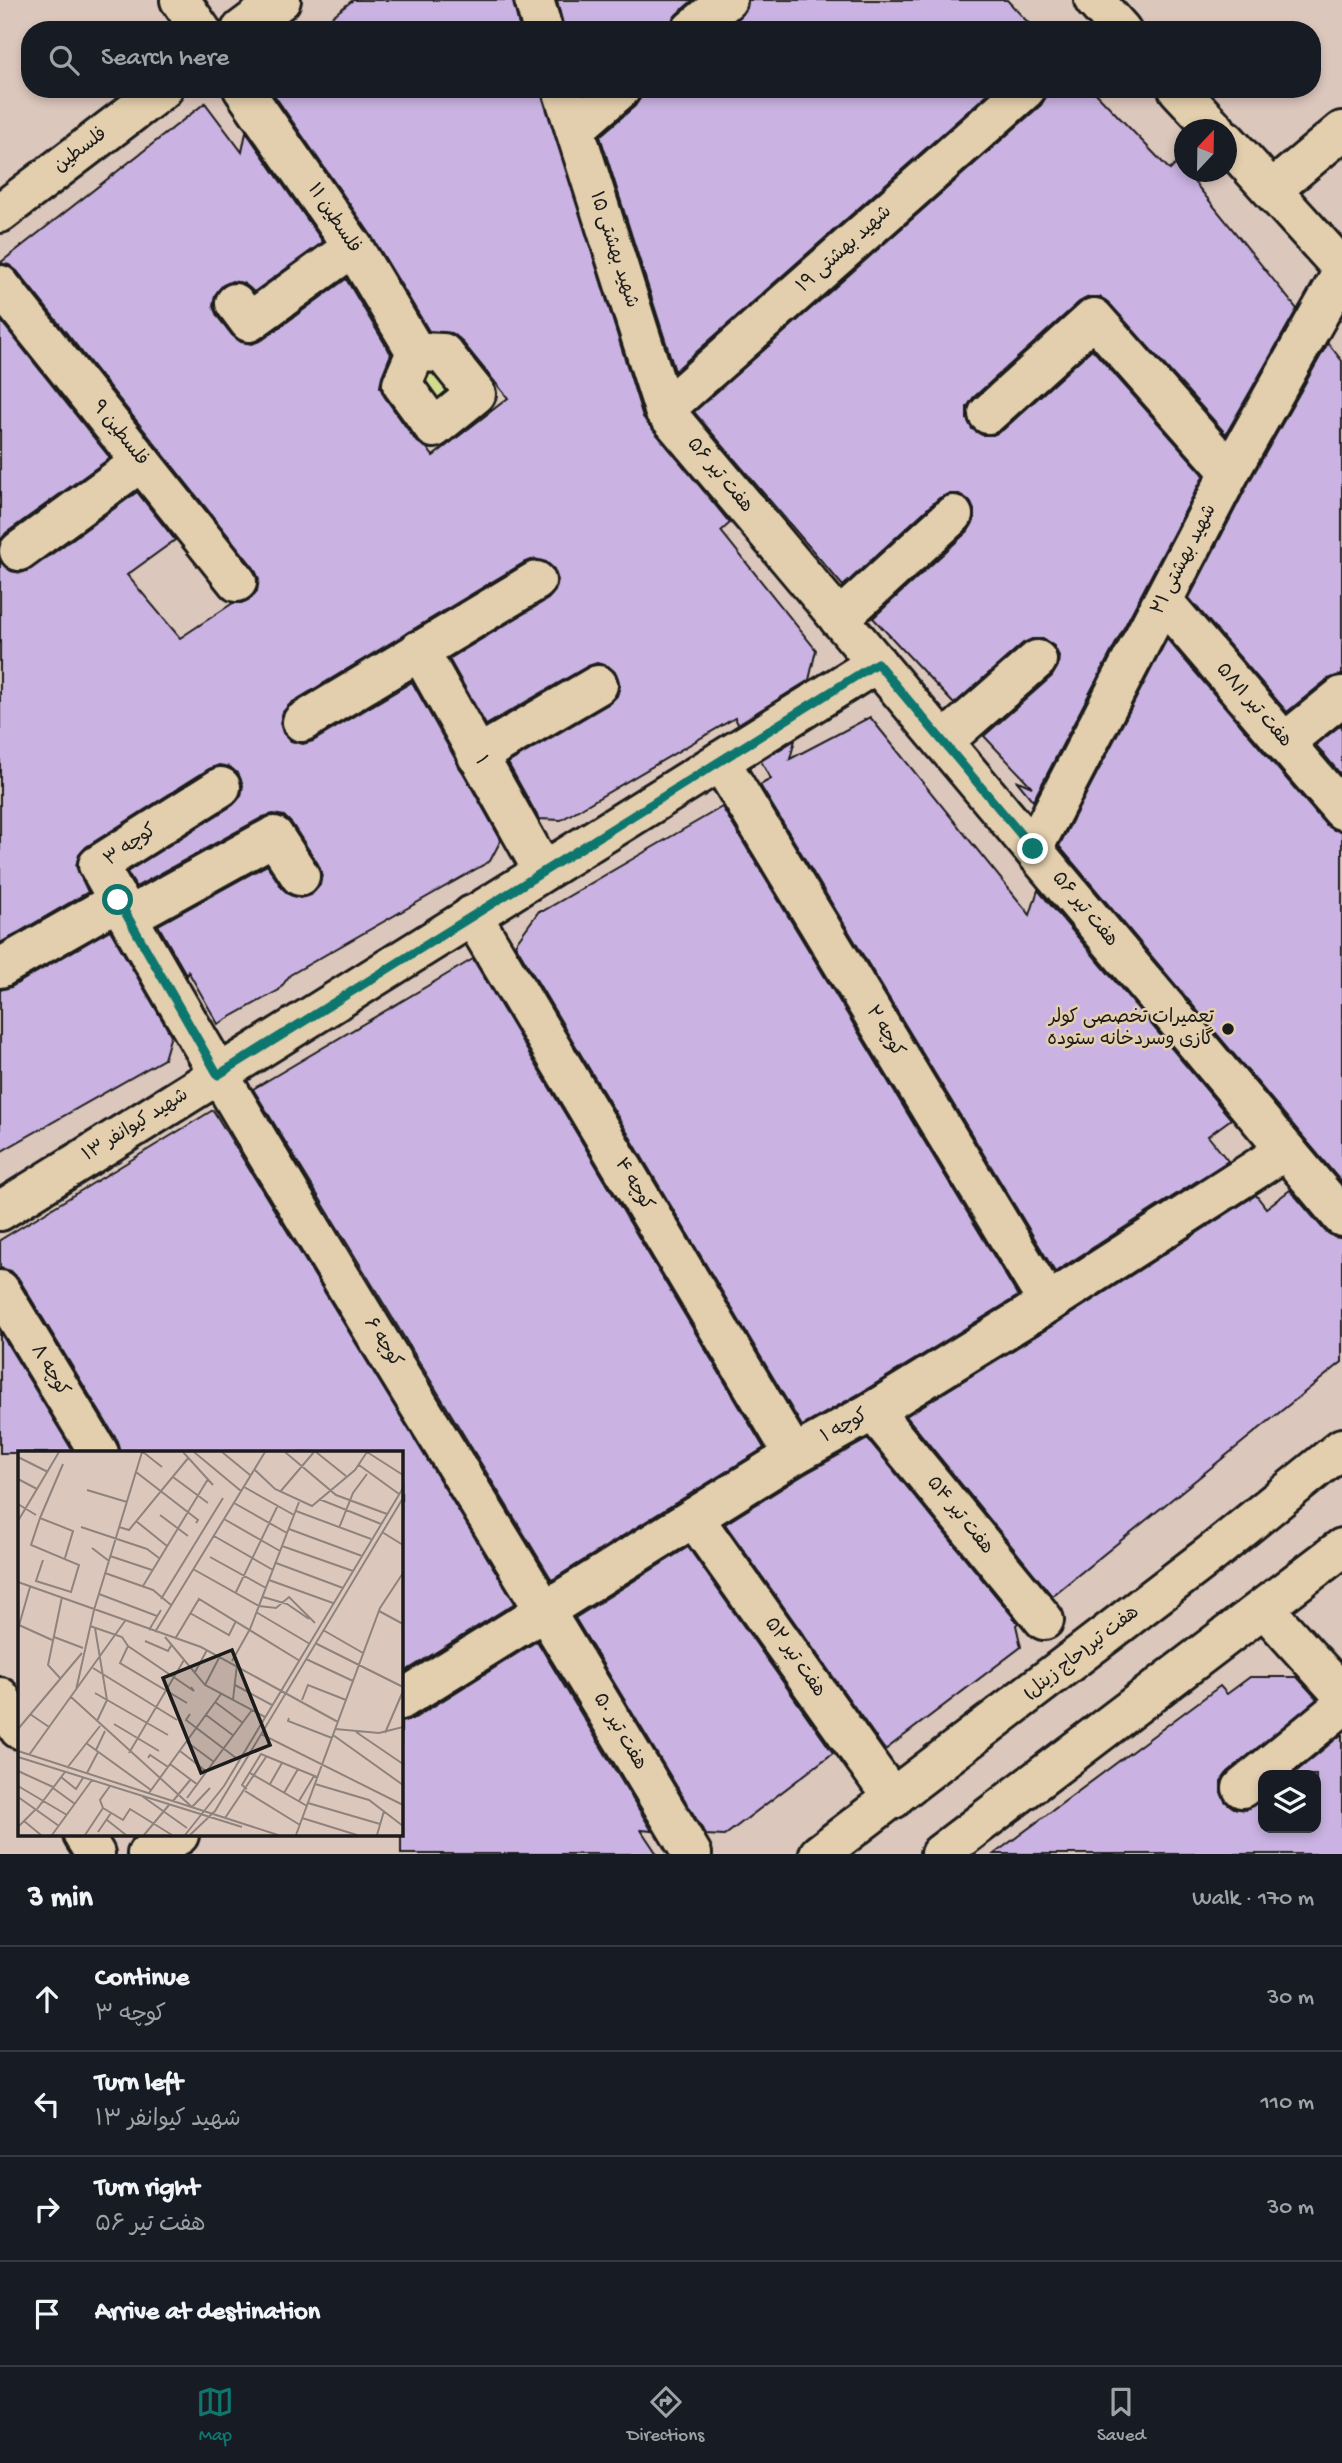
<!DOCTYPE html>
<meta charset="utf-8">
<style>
:root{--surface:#171b24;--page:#20242c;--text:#f1f3f6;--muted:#9ea1a6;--line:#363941;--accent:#0f766e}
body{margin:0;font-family:"Gochi Hand","Playpen Sans Arabic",sans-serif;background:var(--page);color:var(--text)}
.controls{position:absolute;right:21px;bottom:21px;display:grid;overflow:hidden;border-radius:14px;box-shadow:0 4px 10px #0003}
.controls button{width:63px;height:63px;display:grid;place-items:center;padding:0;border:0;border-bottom:2px solid var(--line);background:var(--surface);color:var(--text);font:35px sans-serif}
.compass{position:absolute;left:1174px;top:119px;width:63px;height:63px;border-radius:50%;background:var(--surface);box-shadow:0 4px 10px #0003;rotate:22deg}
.stop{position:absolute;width:21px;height:21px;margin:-16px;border:5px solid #0f766e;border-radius:50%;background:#fff}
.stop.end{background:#0f766e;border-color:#fff;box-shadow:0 2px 7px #0008}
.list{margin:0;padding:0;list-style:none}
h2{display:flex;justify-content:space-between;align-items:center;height:91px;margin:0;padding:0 28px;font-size:30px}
h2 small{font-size:23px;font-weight:400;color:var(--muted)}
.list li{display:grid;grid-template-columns:46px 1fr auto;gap:21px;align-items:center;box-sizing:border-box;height:105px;padding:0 28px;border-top:2px solid var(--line)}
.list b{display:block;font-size:26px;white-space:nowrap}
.list p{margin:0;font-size:23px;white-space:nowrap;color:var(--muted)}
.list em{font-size:23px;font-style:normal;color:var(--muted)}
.icon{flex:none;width:38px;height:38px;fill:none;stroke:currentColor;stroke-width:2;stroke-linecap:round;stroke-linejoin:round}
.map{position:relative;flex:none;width:1342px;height:1854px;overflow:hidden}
.search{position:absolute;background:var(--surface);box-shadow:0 4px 10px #0003;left:21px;right:21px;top:21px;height:77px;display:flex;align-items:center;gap:18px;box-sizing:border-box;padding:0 24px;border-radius:28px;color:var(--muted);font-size:26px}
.sheet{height:511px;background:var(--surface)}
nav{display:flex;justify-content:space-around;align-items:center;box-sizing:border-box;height:98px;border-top:2px solid var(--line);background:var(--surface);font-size:19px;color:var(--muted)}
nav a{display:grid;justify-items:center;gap:4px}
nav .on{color:var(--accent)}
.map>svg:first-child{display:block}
.green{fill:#d1dc8f;stroke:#767c56;stroke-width:2}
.building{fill:#cab3e2;stroke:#1c1c1c;stroke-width:2}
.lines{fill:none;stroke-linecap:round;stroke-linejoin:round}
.minor-casing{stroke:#1c1c1c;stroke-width:44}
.major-casing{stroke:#1c1c1c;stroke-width:44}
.minor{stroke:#e3cfad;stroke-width:38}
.major{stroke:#e3cfad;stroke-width:38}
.route{stroke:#0f766e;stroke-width:9}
.poi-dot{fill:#1c1c1c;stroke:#e3cfad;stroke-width:2.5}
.labels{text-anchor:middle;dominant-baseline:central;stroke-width:5;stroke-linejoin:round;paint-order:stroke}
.street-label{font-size:19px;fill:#1c1c1c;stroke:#e3cfad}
.poi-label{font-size:19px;fill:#1c1c1c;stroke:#e3cfad;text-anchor:end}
.inset-road{fill:none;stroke:#8f837d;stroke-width:2}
.view{fill:#1c1c1c;fill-opacity:0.15;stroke:#1c1c1c;stroke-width:3.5}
.inset-edge{fill:none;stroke:#1c1c1c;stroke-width:3.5}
</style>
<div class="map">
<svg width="1342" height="1854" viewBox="0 0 1342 1854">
<rect width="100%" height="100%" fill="#dcc7bd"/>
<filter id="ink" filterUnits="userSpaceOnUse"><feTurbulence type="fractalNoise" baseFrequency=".0143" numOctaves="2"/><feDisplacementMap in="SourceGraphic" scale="14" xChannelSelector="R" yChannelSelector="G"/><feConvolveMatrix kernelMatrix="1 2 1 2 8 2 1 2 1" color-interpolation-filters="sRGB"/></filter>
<g filter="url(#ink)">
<path class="green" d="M429,360L457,390L438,408L416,370Z"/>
<g class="building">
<path d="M353,0H513L520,30H315Z"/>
<path d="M557,0H693L677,14L671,22L670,30H564Z"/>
<path d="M748,0H1007L1035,30H725L741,16L747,8Z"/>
<path d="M270,89H541L643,417L730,523L721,531L816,650L809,680L738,724L735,718L561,820L539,819L508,763L610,703L617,696L620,686L616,673L608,666L597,663L588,666L486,725L449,659L548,599L555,591L558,580L554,569L546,562L535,559L525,562L291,703L283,712L280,723L283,733L291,741L303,744L313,741L412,682L501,840L490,861L290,975L279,990L218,1024L188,971L187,976L158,925L267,865L282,888L290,895L300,898L311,895L320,885L322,874L318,864L292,824L284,816L273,814L263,817L136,887L127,872L233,805L241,796L243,785L239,775L230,767L219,765L209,769L86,847L79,855L76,866L88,892L0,943V561L11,571L21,573L31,569L137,492L175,540L127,575L180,638L233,603H241L250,599L257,591L259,579L254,568L17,271L9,265L0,263L205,103L242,152L246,132L323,242L254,292L243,283L232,281L223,285L215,295L213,306L217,316L232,335L241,342L252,344L262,340L346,279L391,354L382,376L380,387L384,396L416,441L427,448L433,456L508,398L460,339L452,333L429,331L371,235Z"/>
<path d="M642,89H993L675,371L600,136L635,106L641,97Z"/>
<path d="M1047,89H1092L1170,170L1178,162L1297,309L1226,434L1110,304L1100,297H1089L1079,302L973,398L967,407V419L972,429L982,435H993L1003,430L1092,349L1204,475L1033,801L1016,780L1032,787L984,736L1052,676L1058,666L1059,656L1054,646L1043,639H1032L1023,643L954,704L873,618L968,531L974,521V510L970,501L959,494H949L939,498L843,586L694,412L1041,105L1046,97Z"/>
<path d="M0,320L110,458L6,533L0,541Z"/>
<path d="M1328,343L1342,361V675L1328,679L1287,712L1189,598L1249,482Z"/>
<path d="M1167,639L1325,824L1334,830L1342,831V1183L1059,846Z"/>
<path d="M870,717L1030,915L1038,890L1231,1119L1208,1136L1228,1161L1055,1272L760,785L771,779L761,761L795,740L790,759Z"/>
<path d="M1342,724V776L1316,745Z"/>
<path d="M722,807L1018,1296L862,1392L802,1426L515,944L539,911H543Z"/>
<path d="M110,930L171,1035L164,1059L0,1152V990L11,987Z"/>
<path d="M473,959L764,1448L552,1580L253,1089Z"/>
<path d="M213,1110L515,1603L401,1674V1453H121L118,1442L19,1279L11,1271L0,1268V1240Z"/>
<path d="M1290,1190L1325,1231L1334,1237L1342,1238V1362L1052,1596L906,1416L1060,1321L1256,1195L1266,1208Z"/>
<path d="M0,1332L74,1453H0Z"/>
<path d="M868,1439L1018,1623L1016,1625L1021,1647L885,1750L725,1524L805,1474Z"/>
<path d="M688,1547L833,1753L724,1836L706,1835L575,1618Z"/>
<path d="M537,1641L652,1831L641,1830L657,1854H401V1722L413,1719Z"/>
<path d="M1250,1677H1297L1317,1699L1228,1772L1221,1781V1792L1225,1801L1234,1808L1245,1810L1263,1799V1828H1316V1775H1292L1342,1734V1854H994L1220,1686L1227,1694Z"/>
</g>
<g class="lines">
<g class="minor-casing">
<g id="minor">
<path d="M180,0L201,30"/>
<path d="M534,0L543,30"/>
<path d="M1094,0L1121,30"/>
<path d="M241,30L281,0"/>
<path d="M691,30L727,0"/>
<path d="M243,89L353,247L416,352"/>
<path d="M562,89L664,410L1342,1217"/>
<path d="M1178,89L1216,130"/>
<path d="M575,129L621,89"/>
<path d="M1226,140L1342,268"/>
<path d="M1273,189L1342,131"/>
<path d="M0,213L163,89"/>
<path d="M0,285L237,582"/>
<path d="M235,303L249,322L353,247"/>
<path d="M416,352L443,353L476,394L434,428L402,384Z"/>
<path d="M664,410L1026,89"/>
<path d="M988,414L1094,318L1230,472"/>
<path d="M19,551L141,462"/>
<path d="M1164,602L1342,810"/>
<path d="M839,619L953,515"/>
<path d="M419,650L543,871"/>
<path d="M302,722L536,581"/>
<path d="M943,742L1037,660"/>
<path d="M1285,742L1342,696"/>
<path d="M477,756L598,685"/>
<path d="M720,761L1048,1303"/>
<path d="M221,787L98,865C287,1200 495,1524 692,1854"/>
<path d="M1033,849L1230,472L1342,273"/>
<path d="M472,915L794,1455"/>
<path d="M128,917L274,836L300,876"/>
<path d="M0,968L119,900"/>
<path d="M0,1211L877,663"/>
<path d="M0,1290L99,1453"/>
<path d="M873,1411L1044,1620"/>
<path d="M694,1518L893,1799"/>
<path d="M1265,1609L1342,1694"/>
<path d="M0,1697L19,1729"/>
<path d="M401,1700L794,1455L873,1411L1048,1303L1286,1150"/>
<path d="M1242,1788L1342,1706"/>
<path d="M83,1835L95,1854"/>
<path d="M147,1854L179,1835"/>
</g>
</g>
<g class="major-casing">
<g id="major">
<path d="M819,1854L1211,1554L1342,1448"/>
<path d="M940,1854L1342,1548"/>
</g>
</g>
<use href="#minor" class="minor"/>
<use href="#major" class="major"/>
</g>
</g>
<g class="lines" filter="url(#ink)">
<path class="route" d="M118,900L218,1075L877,663L1033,849"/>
</g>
<circle class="poi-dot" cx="1228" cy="1029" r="7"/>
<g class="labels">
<g class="street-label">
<text transform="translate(81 151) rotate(-37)">فلسطین</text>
<text transform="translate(333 219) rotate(56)">فلسطین ۱۱</text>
<text transform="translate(613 250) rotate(72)">شهید بهشتی ۱۵</text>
<text transform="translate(845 250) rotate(-42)">شهید بهشتی ۱۹</text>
<text transform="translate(119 434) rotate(51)">فلسطین ۹</text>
<text transform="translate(719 476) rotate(50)">هفت تیر ۵۶</text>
<text transform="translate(1185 560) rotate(-63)">شهید بهشتی ۲۱</text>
<text transform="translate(1253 706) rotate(49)">هفت تیر ۵۸/۱</text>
<text transform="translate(480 761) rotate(61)">۱</text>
<text transform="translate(131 846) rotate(-35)">کوچه ۳</text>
<text transform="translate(1084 910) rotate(50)">هفت تیر ۵۶</text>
<text transform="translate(884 1032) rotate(59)">کوچه ۲</text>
<text transform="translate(136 1126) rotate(-32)">شهید کیوانفر ۱۳</text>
<text transform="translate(633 1185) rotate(59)">کوچه ۴</text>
<text transform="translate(382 1343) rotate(58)">کوچه ۶</text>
<text transform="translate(49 1371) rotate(59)">کوچه ۸</text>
<text transform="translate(845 1427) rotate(-29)">کوچه ۱</text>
<text transform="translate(959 1516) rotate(51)">هفت تیر ۵۴</text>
<text transform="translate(1082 1654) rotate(-38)">هفت تیر(حاج زینل)</text>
<text transform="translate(794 1658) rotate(55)">هفت تیر ۵۲</text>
<text transform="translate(619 1732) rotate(59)">هفت تیر ۵۰</text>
</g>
<g class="poi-label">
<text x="1214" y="1018">تعمیرات تخصصی کولر<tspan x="1214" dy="22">گازی وسردخانه ستوده</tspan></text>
</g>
</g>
<g transform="translate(18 1451)">
<rect width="385" height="385" fill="#dcc7bd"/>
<path class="inset-road" d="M125,1L144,16M165,1L195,34M176,1L223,40M204,1L232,24M267,1L318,44L369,63M298,1L328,25M349,1L385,24M0,6L30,21M341,14L381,43M236,18L257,38L294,55L337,19L349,1M118,21L180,69L178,72M155,26L190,52M0,28L19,38M226,36L276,64M69,39L109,51M262,41L296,1M301,48L363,73M216,52L269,82M0,53L18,64M278,60L353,88M142,64L170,85M22,67L45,13M206,68L262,100M0,70L41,1M118,70L149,95M63,76L129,98L141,107M101,76L111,79L171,6M321,77L335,42L349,23M271,78L344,105M364,81L385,94M196,85L255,119M264,95L335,120M74,97L91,110M92,105L134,119M192,106L248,137M25,109L18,130L53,141L61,114L13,94L22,67L55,80L47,107M258,112L325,137M175,118L241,155L258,157L271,146L297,172M87,122L135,139L153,154M251,129L315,152M0,131L183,196L320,271M125,135L190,28M218,141L260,54M81,143L139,165M245,146L269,153L291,168M143,148L205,47M361,160L385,173M238,161L292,193M172,162L211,184L218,170M1,174L34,189M72,175L104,186L110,195L176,240L173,236M77,177L89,249L79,270M0,178L12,136M131,179L143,159M305,179L345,202M137,181L247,1M36,186L65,197M147,186L187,234L247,266M157,188L181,148L282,210M127,190L150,200L154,193M297,192L385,236M110,195L102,212L169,252M288,208L335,230M214,210L232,178L281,51M75,217L159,269M177,221L189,199M42,227L30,214L44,146M187,234L202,205M217,234L254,254M58,239L76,159L124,1M77,242L150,284M53,246L174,356L192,337M215,249L219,213M284,249L290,234L328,249M197,251L225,272M12,263L31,276M172,263L168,269L222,310M188,264L216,285M271,267L270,270L314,287M96,273L141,300M0,278L64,202M317,278L361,282L385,276M338,281L385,313M367,282L385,240M243,283L385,354M315,284L385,334M169,291L196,311M68,292L133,339M78,299L87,280M0,300L260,384M162,300L189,321M111,302L166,209M11,304L107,170M0,306L224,376M130,307L132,304L150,316M152,313L180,334M49,317L82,275M0,320L35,336M69,322L80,301M232,322L289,355M43,326L58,338L65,327M252,333L264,312M297,333L351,349L385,375M0,335L49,364M35,337L57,353M229,338L224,334L243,303L299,326M227,340L282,374M131,342L203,243M266,342L280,318M124,345L169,377M0,346L41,375M169,347L234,259M155,350L173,328M281,350L296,325M290,352L362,373M85,357L105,369L112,358L154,384M85,357L82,349L92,335M19,358L47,321M207,367L248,306M284,367L339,384M89,369L108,384M6,370L23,384M0,376L18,358M80,381L93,362M34,384L74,329M67,384L85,357M126,384L151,354M167,384L206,335L385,37M172,384L197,360L385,47M278,384L362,157L385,122M359,384L366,360"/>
<path class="view" d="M214,199L252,294L183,322L145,227Z"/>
<rect width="385" height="385" class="inset-edge"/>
</g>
</svg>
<div class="controls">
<button><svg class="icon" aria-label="layers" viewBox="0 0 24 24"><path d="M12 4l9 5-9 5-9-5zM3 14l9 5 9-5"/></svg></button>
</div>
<svg class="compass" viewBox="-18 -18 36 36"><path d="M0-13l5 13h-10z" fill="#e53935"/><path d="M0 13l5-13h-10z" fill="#9ea1a6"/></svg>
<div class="stop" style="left:118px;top:900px"></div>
<div class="stop end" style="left:1033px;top:849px"></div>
<div class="search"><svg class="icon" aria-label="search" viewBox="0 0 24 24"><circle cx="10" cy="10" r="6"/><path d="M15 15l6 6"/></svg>Search here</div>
</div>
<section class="sheet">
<h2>3 min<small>Walk · 170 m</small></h2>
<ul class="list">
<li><svg class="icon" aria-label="ahead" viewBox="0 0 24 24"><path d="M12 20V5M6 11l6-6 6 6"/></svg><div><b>Continue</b><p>کوچه ۳</p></div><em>30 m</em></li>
<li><svg class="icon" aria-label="left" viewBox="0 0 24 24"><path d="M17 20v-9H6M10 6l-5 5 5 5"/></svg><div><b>Turn left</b><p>شهید کیوانفر ۱۳</p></div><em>110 m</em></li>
<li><svg class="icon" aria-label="right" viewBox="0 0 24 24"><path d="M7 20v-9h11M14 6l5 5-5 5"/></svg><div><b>Turn right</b><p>هفت تیر ۵۶</p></div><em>30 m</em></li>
<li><svg class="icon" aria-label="arrive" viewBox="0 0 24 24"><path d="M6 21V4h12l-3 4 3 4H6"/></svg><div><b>Arrive at destination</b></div></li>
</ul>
</section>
<nav>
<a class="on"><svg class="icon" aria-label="map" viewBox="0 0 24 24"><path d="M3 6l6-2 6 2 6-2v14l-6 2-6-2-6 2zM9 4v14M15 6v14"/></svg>Map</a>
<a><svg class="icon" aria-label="directions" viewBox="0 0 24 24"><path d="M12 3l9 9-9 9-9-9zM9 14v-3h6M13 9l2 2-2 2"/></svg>Directions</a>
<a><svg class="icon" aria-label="saved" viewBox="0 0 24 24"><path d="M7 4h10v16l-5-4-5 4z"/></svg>Saved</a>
</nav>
